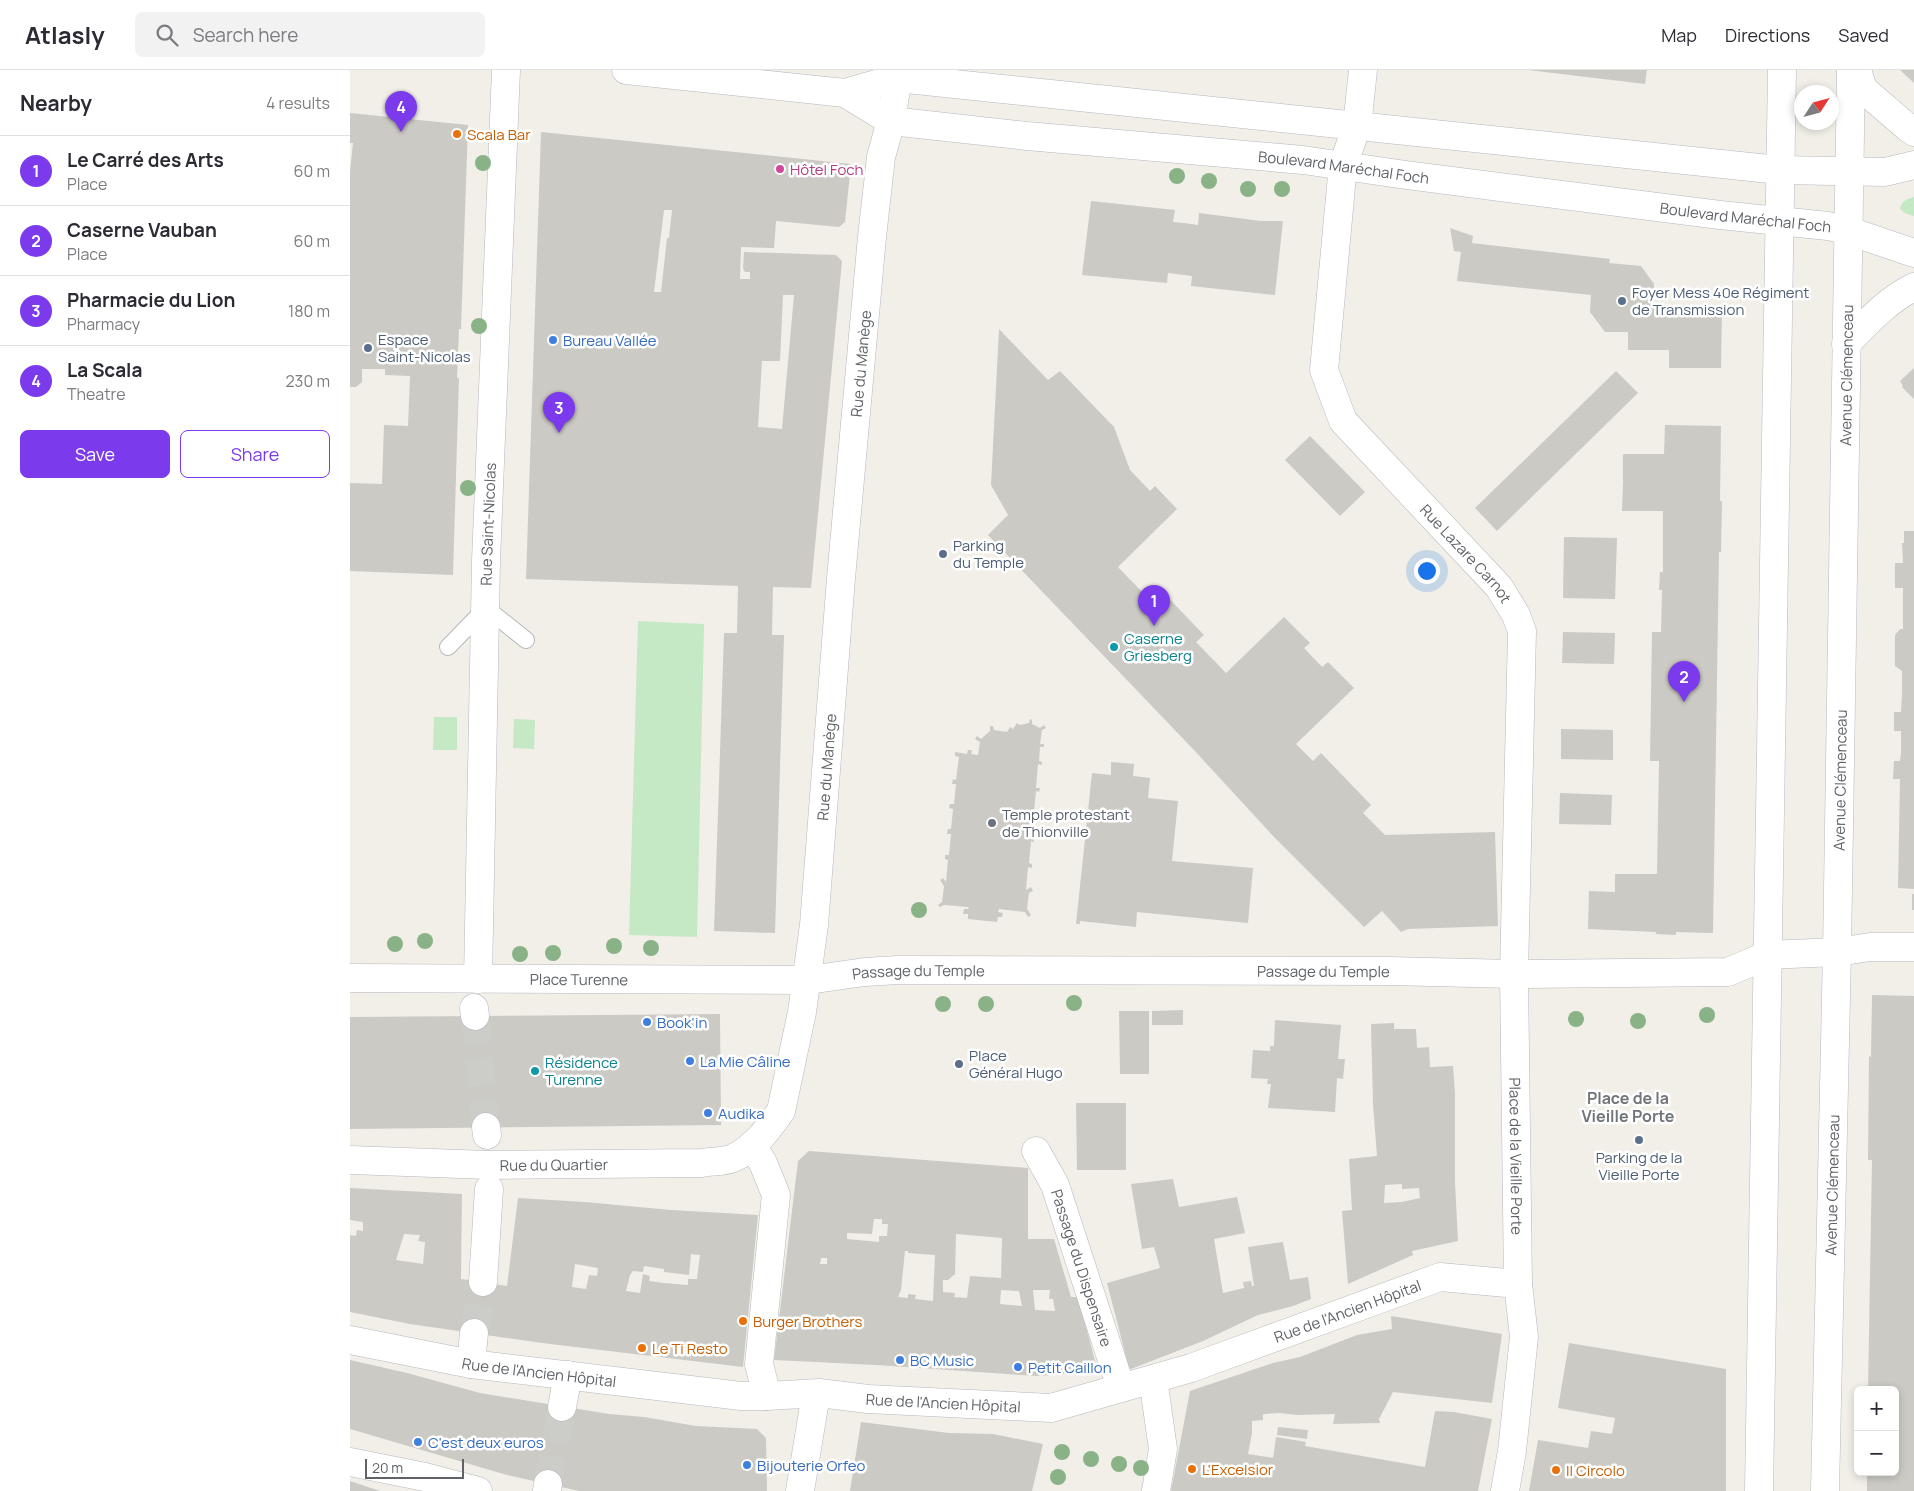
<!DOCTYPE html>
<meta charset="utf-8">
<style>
:root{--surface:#fff;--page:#f2f2f3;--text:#2b2b33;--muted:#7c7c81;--line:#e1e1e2;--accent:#7c3aed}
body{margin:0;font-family:Manrope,sans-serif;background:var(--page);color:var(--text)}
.controls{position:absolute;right:15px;bottom:15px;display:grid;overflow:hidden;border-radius:8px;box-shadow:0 2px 8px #0003}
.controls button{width:45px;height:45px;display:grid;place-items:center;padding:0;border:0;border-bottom:1px solid var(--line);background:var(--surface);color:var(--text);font:25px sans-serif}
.compass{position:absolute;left:1444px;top:15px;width:45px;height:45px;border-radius:50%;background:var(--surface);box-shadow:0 2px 8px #0003;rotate:54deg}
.scale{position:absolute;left:15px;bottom:12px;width:99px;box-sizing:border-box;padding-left:5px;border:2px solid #5f6368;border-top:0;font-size:14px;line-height:18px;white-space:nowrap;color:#5f6368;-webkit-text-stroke:4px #fff;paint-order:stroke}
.you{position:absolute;left:1076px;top:500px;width:18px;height:18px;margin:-12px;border:4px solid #fff;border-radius:50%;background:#1a73e8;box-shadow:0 0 0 8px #1a73e833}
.badge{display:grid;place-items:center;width:32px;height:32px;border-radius:50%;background:var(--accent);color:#fff;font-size:16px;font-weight:700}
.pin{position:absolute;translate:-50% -41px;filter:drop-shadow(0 1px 2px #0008)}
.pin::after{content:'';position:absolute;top:26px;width:18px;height:15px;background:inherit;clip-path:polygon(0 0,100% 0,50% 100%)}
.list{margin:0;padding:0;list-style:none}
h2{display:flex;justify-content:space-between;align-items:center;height:65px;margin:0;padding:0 20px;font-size:21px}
h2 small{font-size:16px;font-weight:400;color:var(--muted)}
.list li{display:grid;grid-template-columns:32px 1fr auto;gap:15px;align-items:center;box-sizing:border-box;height:70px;padding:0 20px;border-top:1px solid var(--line)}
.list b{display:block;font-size:19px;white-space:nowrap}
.list p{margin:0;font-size:16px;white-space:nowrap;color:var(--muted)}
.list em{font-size:16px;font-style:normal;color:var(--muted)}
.actions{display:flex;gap:10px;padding:15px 20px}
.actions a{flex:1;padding:11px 0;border:1px solid var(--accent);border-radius:8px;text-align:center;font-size:18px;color:var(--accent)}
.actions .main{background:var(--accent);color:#fff}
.icon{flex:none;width:28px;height:28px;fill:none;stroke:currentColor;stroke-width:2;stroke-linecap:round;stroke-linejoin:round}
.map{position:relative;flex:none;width:1564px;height:1421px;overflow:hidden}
header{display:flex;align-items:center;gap:30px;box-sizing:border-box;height:70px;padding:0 25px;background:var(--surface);border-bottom:1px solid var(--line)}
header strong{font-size:24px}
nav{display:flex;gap:28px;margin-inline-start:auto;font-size:18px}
.search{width:350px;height:45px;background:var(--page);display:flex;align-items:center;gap:12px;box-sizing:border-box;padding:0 18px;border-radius:8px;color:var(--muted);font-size:19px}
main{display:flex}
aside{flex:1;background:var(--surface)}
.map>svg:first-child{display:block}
.green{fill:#c5e8c5}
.building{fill:#cccac5;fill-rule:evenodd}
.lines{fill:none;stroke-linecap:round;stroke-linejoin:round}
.street-tunnel{stroke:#ccccc8;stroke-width:28;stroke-dasharray:28 14;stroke-linecap:butt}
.lane-casing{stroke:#b5b8bc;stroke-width:18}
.street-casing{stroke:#b5b8bc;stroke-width:29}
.secondary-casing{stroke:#b6babf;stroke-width:29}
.lane{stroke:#fff;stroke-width:16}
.street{stroke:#fff;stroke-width:28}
.secondary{stroke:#fff;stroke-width:28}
.tree{fill:#89b387}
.food-dot{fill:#e8710a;stroke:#fff;stroke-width:2}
.hotel-dot{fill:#d1479c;stroke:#fff;stroke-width:2}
.service-dot{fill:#5c6f8a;stroke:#fff;stroke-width:2}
.shop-dot{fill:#3f7fe0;stroke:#fff;stroke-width:2}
.culture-dot{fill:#0f9aa8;stroke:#fff;stroke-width:2}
.worship-dot{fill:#6b7280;stroke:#fff;stroke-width:2}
.labels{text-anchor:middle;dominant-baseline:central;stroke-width:5;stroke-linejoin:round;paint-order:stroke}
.food-label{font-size:15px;fill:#c56008;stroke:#fff;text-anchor:start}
.street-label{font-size:15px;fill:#5f6368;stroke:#fff}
.hotel-label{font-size:15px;fill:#b23c85;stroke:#fff;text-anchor:start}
.service-label{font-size:15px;fill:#4e5e75;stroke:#fff;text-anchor:start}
.shop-label{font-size:15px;fill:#366cbe;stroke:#fff;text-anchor:start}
.culture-label{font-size:15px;fill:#0d838f;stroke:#fff;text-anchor:start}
.worship-label{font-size:15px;fill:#5b616d;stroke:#fff;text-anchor:start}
.neighbourhood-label{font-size:16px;font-weight:bold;fill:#70757a;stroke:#fff}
</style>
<header>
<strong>Atlasly</strong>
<div class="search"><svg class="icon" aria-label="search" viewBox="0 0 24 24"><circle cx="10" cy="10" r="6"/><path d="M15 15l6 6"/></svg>Search here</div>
<nav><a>Map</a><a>Directions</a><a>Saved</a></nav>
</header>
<main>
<aside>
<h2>Nearby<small>4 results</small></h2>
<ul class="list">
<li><span class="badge">1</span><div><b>Le Carré des Arts</b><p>Place</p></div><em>60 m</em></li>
<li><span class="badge">2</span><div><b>Caserne Vauban</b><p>Place</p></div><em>60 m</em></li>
<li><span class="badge">3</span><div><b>Pharmacie du Lion</b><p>Pharmacy</p></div><em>180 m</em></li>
<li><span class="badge">4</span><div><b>La Scala</b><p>Theatre</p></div><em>230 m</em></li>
</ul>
<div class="actions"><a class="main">Save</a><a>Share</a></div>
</aside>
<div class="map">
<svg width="1564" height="1421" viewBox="0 0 1564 1421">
<rect width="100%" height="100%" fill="#f1efe8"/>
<g class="green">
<path d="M1564,127V146L1555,143L1550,139C1551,131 1557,129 1564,127Z"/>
<path d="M288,551L354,554L347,867L279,865Z"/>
<path d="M84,647H107V680H83Z"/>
<path d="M164,649L185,650L184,679L163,678Z"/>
</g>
<g class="building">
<path d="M1178,0H1297L1295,14Z"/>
<path d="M1550,0H1564V13Z"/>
<path d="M0,43L118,55L111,259H109L107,308H109L103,505L0,501V413L32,414L34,355L58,356L60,306L35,305V299H12V312L6,317H0V101L3,73H0Z"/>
<path d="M191,62L501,94L495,152L489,157L426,151L424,178L391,177L390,209H400V202H395L393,198L394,182L486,185L492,191L461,518L423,517L422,565H434L425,863L364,861L374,563H387L388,516L176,509ZM314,140H322L319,168H317L311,222H304ZM433,225H444L432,359L408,357L412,291H430Z"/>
<path d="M741,131L825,140L823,152L834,153L848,155L849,143L911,151H933L925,225L841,216L842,206L818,203L817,213L732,205Z"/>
<path d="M1100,158L1123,166L1122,173L1260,189L1259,193L1291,196L1304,214V236L1372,238L1371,298H1319V280H1278V262H1255L1240,242L1241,225L1107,211L1111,182L1104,181Z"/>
<path d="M649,259L698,310L710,301L764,357L780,400L800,421L805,416L827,439L768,497L796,526L807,516L854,565L846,572L876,603L934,547L960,573L954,578L972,597L978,592L1004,618L946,674L963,691L971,683L1021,735L1013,743L1035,765L1145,762L1148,856L1058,859L1051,862L1032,841L1014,857L924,767L843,679L638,465L658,445L641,415Z"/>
<path d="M1564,298V329L1552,317L1553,316L1550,311Z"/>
<path d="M1266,301L1288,323L1147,461L1125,438Z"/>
<path d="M1315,355L1371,356L1370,431H1372L1371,482H1369L1363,863L1326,862V865L1306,864V862L1238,859L1239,821L1265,822V804H1307L1309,691H1300L1302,562H1311L1312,520H1309L1310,502H1313V441H1272L1273,412V384H1314Z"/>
<path d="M960,366L1015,422L990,446L935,390Z"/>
<path d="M1554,461H1564V819L1548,818L1550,709H1543L1544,691H1550L1551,683V661H1544V642H1551L1552,622V601L1545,596V565L1550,559H1553V518H1545V493H1553L1552,473H1554Z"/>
<path d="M1214,467L1267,468L1265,529L1213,528Z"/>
<path d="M1213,562L1265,563L1264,594L1212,593Z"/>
<path d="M680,649L682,650V654L690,658L694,655L696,658L692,660L690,674H694V677H690L689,691L692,692V695L688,694L686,718H690L689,722L686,721L684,742L687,743V747H683L681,768L684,769V772L681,771L679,793L682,794V798L678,797L676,820L681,817L683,821L679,823L677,839L681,845L678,847L675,842L649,839L648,842L653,843L652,847H648L647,852L618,849V844H613L614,839H618L619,837L594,835L590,837L588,835L592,832L594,816L590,810L593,808L596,812L598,790L595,789V785H599L601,764H597L598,759H601L603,739L599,738L600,734H604L606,714H602L603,709L606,710L609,687L605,686V682L617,684L618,680H622L621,684L628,685L630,672L625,669L627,666L631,669L640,661V656H643L644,660L657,662L660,657L663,659L667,653L670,655L679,653Z"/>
<path d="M1211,659L1263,660V690L1211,689Z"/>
<path d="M761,692L784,694L783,706L800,708L798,728L828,731L822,791L903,798L898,853L787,842L786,857L730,851V854H726L742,703L761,705Z"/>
<path d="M1210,723L1262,725L1261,755L1209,754Z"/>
<rect x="1562" y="824" width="2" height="16"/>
<path d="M1522,925L1564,926V1421H1517V1402H1545V1320H1518L1522,1090H1518L1519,986L1521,987Z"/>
<path d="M833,940V955H802V941Z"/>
<path d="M769,941H799V1004H770Z"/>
<path d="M370,944L371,1055L0,1059V947Z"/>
<path d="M925,950L991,955L988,989H995L993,1009L987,1008L985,1042L918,1038L921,1014H917L918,1009L901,1008L903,980L920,981V976H924Z"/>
<path d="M1044,953V959H1066L1067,978L1079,977L1080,997L1103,996L1105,1024V1112L1108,1171L1062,1181L1063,1185L998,1214L992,1141L1002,1140L999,1089L1027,1086L1023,1035L1021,954ZM1052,1114V1119L1069,1118L1070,1128L1052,1132L1034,1133L1035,1115Z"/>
<path d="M726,1033H776V1100H727Z"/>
<path d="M459,1081L678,1098V1169H704L721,1227H728L748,1302L686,1306L526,1295L424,1290L448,1091ZM524,1149H532V1154H538L537,1166H529V1172L497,1169V1163L522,1164ZM606,1164L652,1168L651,1208L620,1206L617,1228L604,1227L605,1223L593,1222V1210H598L605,1204ZM555,1181H558V1183L585,1185L583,1231L565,1229L566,1225L558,1224V1228L548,1227L551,1220ZM471,1188H477V1194H470ZM651,1220L669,1221L672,1236L650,1234ZM683,1220H700L699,1229H703L705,1241L685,1240Z"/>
<path d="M823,1109L829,1137L887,1127L895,1163L864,1169L873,1223L894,1218L893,1212L901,1211L902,1216H904L898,1177L933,1172L940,1210L958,1207L961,1229L943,1236L908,1245L853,1271L781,1299L779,1298L757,1213L810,1198L804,1177L792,1179L781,1114Z"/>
<path d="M0,1118L112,1124L111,1209L157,1216L168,1128L235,1132L321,1140L408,1145L393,1297L192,1273L60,1254L0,1242V1165L6,1166L7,1160L13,1161V1152L0,1150ZM54,1164L70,1165L68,1171L75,1172L73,1194L46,1190ZM341,1184L350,1185L347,1209H338V1215L314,1213L299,1211L300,1206L293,1204L290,1223L276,1221L280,1205L283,1201L293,1202L294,1196L314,1199V1202L339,1205ZM225,1194L248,1198L247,1206L239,1205L236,1219L222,1217Z"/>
<path d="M1041,1246L1152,1264L1142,1333L1043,1322L1029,1349L1030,1353L983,1354L985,1344L948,1345L929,1343L913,1344V1350L902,1351V1363L898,1384L923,1388L926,1367L956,1372L955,1376L1075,1397L1085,1341L1104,1342L1142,1349L1128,1421H821L840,1321L923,1293L950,1287L1007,1265L1042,1259Z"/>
<path d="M1219,1273L1376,1299V1421H1179L1188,1370L1238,1378L1241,1361L1262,1364L1265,1348L1208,1338Z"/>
<path d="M0,1290L57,1303L130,1323L259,1344L294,1347L346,1356L407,1359L416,1368L417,1421H229L157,1405L0,1359Z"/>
<path d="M511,1352L599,1363L643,1364L693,1374L682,1421H500Z"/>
<path d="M928,1357L958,1360L957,1369L927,1365Z"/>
<path d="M0,1411L30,1421H0Z"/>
</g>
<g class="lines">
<g class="street-tunnel">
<path d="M125,946L136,1057"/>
<path d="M124,1263L133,1212"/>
<path d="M198,1414L212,1337"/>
</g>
<g class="lane-casing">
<path id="lane" d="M98,577L136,538L176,570"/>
</g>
<g class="street-casing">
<g id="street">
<path d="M276,0L495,23L547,8L1430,100L1535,102L1564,95"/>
<path id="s1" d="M1013,0L1007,56L993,95L974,300L993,351L1149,517L1166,545L1172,561L1164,904L1168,1214L1174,1267L1162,1381L1155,1421"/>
<path d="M1507,0L1513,19L1557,57L1564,62"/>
<path id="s2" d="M495,23L541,51L677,66L953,90L1056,105L1370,145L1478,156L1499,161L1564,183"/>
<path d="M1496,274C1517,253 1537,230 1564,217"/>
<path id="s3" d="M0,908L458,910L515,902L548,900L1039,901L1164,904L1378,902L1418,885L1487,882L1520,877H1564"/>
<path id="s4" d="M128,909L136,491L156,0"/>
<path d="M124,938L125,946"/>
<path d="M136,1057L137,1065"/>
<path d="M402,1075L413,1093L426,1125L409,1294L417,1326"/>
<path id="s5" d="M686,1081L705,1115L771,1318"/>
<path id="s6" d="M0,1090L138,1095L351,1093C361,1091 375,1092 383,1088C404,1079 419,1058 431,1041L452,942L464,855L491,508L522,167L531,87L541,51L549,0"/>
<path d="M133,1212L139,1119"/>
<path id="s7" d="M0,1270L121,1294L391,1326H417L469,1323L518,1329L701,1338L841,1298L1090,1207L1168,1214"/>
<path d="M121,1294L124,1263"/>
<path d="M803,1309L813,1379L806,1421"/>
<path d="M212,1337L218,1305"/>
<path d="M0,1392L75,1407L128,1421"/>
<path d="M197,1421L198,1414"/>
<path d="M450,1421L466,1324"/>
</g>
</g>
<g class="secondary-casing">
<g id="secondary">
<path d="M1409,1421L1432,0"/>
<path id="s8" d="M1475,1421L1487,882L1501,0"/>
</g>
</g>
<use href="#lane" class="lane"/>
<use href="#street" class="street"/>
<use href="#secondary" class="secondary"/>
</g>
<g class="tree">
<circle cx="133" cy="93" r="8"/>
<circle cx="827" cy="106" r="8"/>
<circle cx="859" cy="111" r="8"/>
<circle cx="898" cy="119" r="8"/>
<circle cx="932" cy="119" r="8"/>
<circle cx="129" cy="256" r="8"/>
<circle cx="118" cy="418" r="8"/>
<circle cx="569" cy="840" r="8"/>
<circle cx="75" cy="871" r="8"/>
<circle cx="45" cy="874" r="8"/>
<circle cx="264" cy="876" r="8"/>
<circle cx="301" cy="878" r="8"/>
<circle cx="203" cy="883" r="8"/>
<circle cx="170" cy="884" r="8"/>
<circle cx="724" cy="933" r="8"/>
<circle cx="593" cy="934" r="8"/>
<circle cx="636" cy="934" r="8"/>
<circle cx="1357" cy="945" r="8"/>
<circle cx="1226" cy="949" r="8"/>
<circle cx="1288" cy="951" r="8"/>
<circle cx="712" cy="1382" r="8"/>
<circle cx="741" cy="1389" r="8"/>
<circle cx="769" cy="1394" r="8"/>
<circle cx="791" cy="1398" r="8"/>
<circle cx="708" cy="1407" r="8"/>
</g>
<g class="food-dot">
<circle cx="107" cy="64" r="5"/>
<circle cx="393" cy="1251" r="5"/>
<circle cx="292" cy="1278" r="5"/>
<circle cx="842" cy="1399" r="5"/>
<circle cx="1206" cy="1400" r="5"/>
</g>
<circle class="hotel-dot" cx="430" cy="99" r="5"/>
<g class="service-dot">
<circle cx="1272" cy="231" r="5"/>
<circle cx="18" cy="278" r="5"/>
<circle cx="593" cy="484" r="5"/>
<circle cx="609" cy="994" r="5"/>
<circle cx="1289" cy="1070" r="5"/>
</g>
<g class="shop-dot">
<circle cx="203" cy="270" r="5"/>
<circle cx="297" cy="952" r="5"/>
<circle cx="340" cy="991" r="5"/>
<circle cx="358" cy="1043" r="5"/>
<circle cx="550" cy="1290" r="5"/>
<circle cx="668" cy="1297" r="5"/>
<circle cx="68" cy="1372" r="5"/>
<circle cx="397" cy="1395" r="5"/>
</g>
<g class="culture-dot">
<circle cx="764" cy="577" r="5"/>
<circle cx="185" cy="1001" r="5"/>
</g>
<circle class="worship-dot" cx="642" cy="753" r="5"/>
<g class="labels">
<g class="food-label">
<text x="117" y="64">Scala Bar</text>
<text x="403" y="1251">Burger Brothers</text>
<text x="302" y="1278">Le Ti Resto</text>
<text x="852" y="1399">L'Excelsior</text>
<text x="1216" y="1400">Il Circolo</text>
</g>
<g class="street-label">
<text stroke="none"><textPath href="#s2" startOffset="509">Boulevard Maréchal Foch</textPath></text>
<text stroke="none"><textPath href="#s2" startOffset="914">Boulevard Maréchal Foch</textPath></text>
<text stroke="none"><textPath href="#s6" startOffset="1204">Rue du Manège</textPath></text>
<text stroke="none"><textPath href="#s8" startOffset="1116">Avenue Clémenceau</textPath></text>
<text stroke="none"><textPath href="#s4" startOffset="455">Rue Saint-Nicolas</textPath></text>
<text stroke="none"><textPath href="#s1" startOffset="539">Rue Lazare Carnot</textPath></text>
<text stroke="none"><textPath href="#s6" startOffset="799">Rue du Manège</textPath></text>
<text stroke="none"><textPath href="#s8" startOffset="711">Avenue Clémenceau</textPath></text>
<text stroke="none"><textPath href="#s3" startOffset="974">Passage du Temple</textPath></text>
<text stroke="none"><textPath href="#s3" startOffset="569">Passage du Temple</textPath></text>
<text stroke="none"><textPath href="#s3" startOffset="229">Place Turenne</textPath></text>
<text stroke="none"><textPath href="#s1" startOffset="1161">Place de la Vieille Porte</textPath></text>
<text stroke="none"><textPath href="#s6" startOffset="204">Rue du Quartier</textPath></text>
<text stroke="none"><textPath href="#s8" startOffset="306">Avenue Clémenceau</textPath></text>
<text stroke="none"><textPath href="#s5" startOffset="126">Passage du Dispensaire</textPath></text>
<text stroke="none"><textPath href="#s7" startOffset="1018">Rue de l'Ancien Hôpital</textPath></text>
<text stroke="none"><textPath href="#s7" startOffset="192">Rue de l'Ancien Hôpital</textPath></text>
<text stroke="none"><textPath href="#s7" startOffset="598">Rue de l'Ancien Hôpital</textPath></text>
</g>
<g class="hotel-label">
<text x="440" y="99">Hôtel Foch</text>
</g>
<g class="service-label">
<text x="1282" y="222">Foyer Mess 40e Régiment<tspan x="1282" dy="17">de Transmission</tspan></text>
<text x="28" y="269">Espace<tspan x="28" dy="17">Saint-Nicolas</tspan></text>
<text x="603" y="475">Parking<tspan x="603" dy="17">du Temple</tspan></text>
<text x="619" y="985">Place<tspan x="619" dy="17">Général Hugo</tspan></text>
<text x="1289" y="1087" text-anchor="middle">Parking de la<tspan x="1289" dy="17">Vieille Porte</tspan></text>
</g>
<g class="shop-label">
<text x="213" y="270">Bureau Vallée</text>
<text x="307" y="952">Book'in</text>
<text x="350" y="991">La Mie Câline</text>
<text x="368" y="1043">Audika</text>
<text x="560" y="1290">BC Music</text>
<text x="678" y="1297">Petit Caillon</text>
<text x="78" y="1372">C'est deux euros</text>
<text x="407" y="1395">Bijouterie Orfeo</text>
</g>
<g class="culture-label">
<text x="774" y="568">Caserne<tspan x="774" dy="17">Griesberg</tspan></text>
<text x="195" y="992">Résidence<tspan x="195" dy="17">Turenne</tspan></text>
</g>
<g class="worship-label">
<text x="652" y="744">Temple protestant<tspan x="652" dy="17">de Thionville</tspan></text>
</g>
<g class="neighbourhood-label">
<text x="1278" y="1028">Place de la<tspan x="1278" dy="18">Vieille Porte</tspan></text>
</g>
</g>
</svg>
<div class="controls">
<button>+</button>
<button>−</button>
</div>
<svg class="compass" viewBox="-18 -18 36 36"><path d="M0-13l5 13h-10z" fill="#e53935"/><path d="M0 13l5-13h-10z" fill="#7c7c81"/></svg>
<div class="scale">20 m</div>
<div class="you"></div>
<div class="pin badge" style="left:804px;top:556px">1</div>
<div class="pin badge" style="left:1334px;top:632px">2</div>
<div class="pin badge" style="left:209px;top:363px">3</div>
<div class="pin badge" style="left:51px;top:62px">4</div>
</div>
</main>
